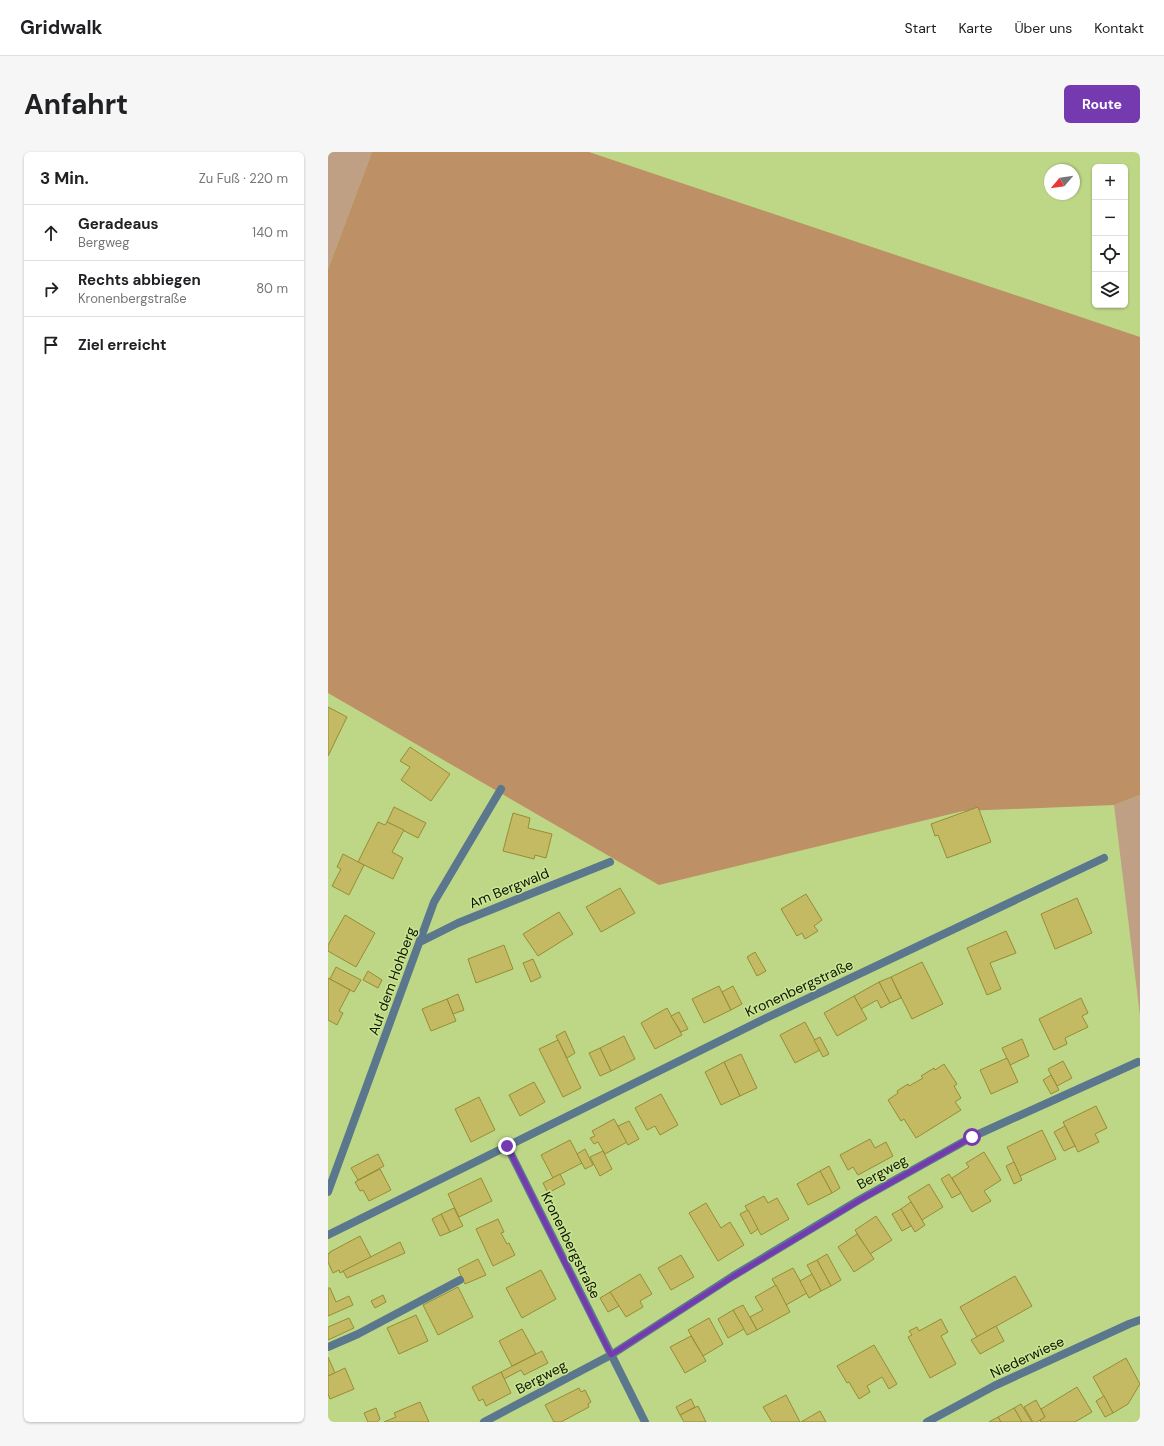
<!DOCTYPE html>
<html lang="de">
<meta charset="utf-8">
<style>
:root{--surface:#fff;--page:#f6f6f6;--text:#202124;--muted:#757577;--line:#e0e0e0;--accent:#753ab0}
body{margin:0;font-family:"DM Sans",sans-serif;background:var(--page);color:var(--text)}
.controls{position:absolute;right:12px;top:12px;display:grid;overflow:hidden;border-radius:6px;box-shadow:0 1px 3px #0004}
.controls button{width:36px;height:36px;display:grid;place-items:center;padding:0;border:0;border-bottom:1px solid var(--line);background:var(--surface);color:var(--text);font:20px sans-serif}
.compass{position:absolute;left:716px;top:12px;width:36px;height:36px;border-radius:50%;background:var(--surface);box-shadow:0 1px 3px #0004;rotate:241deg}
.stop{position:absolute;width:12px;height:12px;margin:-9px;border:3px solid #753ab0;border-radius:50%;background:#fff}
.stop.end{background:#753ab0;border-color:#fff;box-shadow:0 1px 4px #0008}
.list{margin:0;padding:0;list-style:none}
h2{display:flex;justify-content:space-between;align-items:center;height:52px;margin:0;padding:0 16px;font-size:17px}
h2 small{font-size:13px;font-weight:400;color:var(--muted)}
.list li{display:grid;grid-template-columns:26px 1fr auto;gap:12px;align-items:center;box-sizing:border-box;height:56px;padding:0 16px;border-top:1px solid var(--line)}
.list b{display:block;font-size:15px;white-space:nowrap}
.list p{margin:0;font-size:13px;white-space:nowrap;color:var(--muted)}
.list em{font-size:13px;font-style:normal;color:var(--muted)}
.icon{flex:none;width:22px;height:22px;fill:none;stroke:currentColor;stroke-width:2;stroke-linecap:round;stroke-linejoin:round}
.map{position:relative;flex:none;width:812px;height:1270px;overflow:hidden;border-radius:6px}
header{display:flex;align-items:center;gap:24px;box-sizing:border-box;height:56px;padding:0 20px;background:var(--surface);border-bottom:1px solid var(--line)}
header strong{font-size:19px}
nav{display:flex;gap:22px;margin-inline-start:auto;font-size:14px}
.intro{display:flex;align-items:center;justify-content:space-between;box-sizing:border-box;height:96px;padding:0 24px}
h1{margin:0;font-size:28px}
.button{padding:10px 18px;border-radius:6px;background:var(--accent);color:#fff;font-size:14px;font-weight:700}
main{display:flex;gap:24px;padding:0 24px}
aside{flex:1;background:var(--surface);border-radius:6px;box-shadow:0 1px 3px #0004}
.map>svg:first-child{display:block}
.green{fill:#bfa084}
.forest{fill:#be9066}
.building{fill:#c3ba63;stroke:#968d34}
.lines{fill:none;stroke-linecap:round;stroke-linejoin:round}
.lane{stroke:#5a778e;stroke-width:8}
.street{stroke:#5a778e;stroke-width:8}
.route{stroke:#753ab0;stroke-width:5}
.labels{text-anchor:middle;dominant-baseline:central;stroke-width:3;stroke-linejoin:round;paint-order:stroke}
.street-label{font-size:14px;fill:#0d1500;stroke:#cae593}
</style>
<header>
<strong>Gridwalk</strong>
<nav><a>Start</a><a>Karte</a><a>Über uns</a><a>Kontakt</a></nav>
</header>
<div class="intro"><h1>Anfahrt</h1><a class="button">Route</a></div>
<main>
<aside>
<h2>3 Min.<small>Zu Fuß · 220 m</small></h2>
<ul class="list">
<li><svg class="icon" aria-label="ahead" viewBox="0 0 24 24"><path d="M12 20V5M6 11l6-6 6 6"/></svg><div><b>Geradeaus</b><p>Bergweg</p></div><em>140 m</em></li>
<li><svg class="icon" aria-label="right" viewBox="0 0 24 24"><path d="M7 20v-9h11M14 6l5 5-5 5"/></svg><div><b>Rechts abbiegen</b><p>Kronenbergstraße</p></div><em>80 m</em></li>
<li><svg class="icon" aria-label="arrive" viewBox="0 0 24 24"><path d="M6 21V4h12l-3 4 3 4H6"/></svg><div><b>Ziel erreicht</b></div></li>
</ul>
</aside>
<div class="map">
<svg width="812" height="1270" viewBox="0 0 812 1270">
<rect width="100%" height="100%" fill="#bdd786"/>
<g class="green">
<path d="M0,0H44L0,117Z"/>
<path d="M812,643V864L786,653Z"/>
</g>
<path class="forest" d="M44,0H261L812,185V643L786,653L635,659L331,733L0,541V117Z"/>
<g class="building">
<path d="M0,555L19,565L0,604Z"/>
<path d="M82,595L122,622L103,649L73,628L82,615L72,609Z"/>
<path d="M66,655L98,671L90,686L59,670Z"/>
<path d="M650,655L663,690L619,706L610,683L607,684L603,672Z"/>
<path d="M185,661L202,666L200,676L224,682L218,706L207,703L206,707L175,699Z"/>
<path d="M50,670L57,673L59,670L76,678L64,700L75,706L65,727L30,710Z"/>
<path d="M15,702L36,713L21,743L4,734L13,717L9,715Z"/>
<path d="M292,736L307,761L273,780L258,755Z"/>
<path d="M478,742L494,768L486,774L490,779L477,787L474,781L469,784L453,757Z"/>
<path d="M749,746L764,781L727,797L713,762Z"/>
<path d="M231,760L245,782L210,804L195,782Z"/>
<path d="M17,763L47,781L28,815L0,799V793Z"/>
<path d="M678,779L688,801L662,811L673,837L659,843L639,796Z"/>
<path d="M176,793L185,817L148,831L140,807Z"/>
<path d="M427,800L438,819L429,824L419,805Z"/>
<path d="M205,807L213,825L203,830L195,811Z"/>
<path d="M594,810L615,852L584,867L563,825Z"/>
<path d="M8,815L33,828L26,840L2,827Z"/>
<path d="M40,819L54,828L50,836L35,828Z"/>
<path d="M563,825L573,846L562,851L551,830Z"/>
<path d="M0,826L22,838L11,859L15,861L9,873L0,868Z"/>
<path d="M551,830L562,851L553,856L549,848L533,857L526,844Z"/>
<path d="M391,834L403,858L376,871L364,847Z"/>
<path d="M405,834L414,852L403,858L394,840Z"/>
<path d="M130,842L136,858L125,862L119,847Z"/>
<path d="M526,844L539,867L509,884L496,861Z"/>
<path d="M753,846L760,861L754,864L760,875L737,886L739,892L726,898L711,867Z"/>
<path d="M119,847L128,869L103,879L94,857Z"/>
<path d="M339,856L354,883L327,897L313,871Z"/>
<path d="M351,860L360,877L353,880L343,864Z"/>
<path d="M477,870L492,898L467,911L452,883Z"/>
<path d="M237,879L247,901L239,906L228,884Z"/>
<path d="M296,884L307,907L283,919L272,896Z"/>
<path d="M492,885L501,902L495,905L486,888Z"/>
<path d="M694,887L701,904L682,913L674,896Z"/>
<path d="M230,888L253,936L235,945L211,897Z"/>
<path d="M272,896L283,919L272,924L261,901Z"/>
<path d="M413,902L429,936L412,944L396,910Z"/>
<path d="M679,906L690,930L663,942L652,918Z"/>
<path d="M735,909L744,926L729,934L720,917Z"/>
<path d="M396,910L412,944L393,953L377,920Z"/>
<path d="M616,912L629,932L626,934L633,946L627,950L633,958L588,986L576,967L573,969L560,948L570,941L569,939L580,932L581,934L595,926L593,924L606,916L607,918Z"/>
<path d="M723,923L731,938L723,942L715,928Z"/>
<path d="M206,930L217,950L192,964L181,943Z"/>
<path d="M333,942L350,973L332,983L327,974L319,978L307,956Z"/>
<path d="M151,945L167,978L143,990L127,957Z"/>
<path d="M768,954L779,976L767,982L771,990L750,1000L735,970Z"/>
<path d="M286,967L299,990L277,1002L270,990L266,992L262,986L267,984L264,979Z"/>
<path d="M301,969L311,987L300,993L290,974Z"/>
<path d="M737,974L747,994L736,999L726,980Z"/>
<path d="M714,978L728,1007L692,1024L679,995Z"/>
<path d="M542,987L547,996L558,990L565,1004L530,1023L525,1015L520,1018L512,1003Z"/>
<path d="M242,988L254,1011L225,1026L213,1003Z"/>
<path d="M257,997L265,1013L257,1017L249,1002Z"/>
<path d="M275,999L284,1017L272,1024L262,1005Z"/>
<path d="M656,1000L673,1028L656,1039L663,1049L644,1060L624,1026L641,1015L638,1011Z"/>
<path d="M50,1002L56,1014L30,1028L23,1016Z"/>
<path d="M686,1010L694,1028L686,1032L678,1014Z"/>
<path d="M501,1014L512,1036L504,1041L492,1019Z"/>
<path d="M52,1017L63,1038L41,1049L35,1038L32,1039L27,1030Z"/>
<path d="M492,1019L504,1041L480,1053L469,1032Z"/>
<path d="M232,1022L237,1032L220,1041L215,1031Z"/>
<path d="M621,1022L633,1041L624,1046L613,1027Z"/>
<path d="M153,1026L164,1049L131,1065L120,1042Z"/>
<path d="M601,1032L615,1055L594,1068L580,1045Z"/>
<path d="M436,1044L440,1051L449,1046L461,1067L433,1083L417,1054Z"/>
<path d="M583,1050L597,1073L587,1080L573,1057Z"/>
<path d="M378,1051L393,1076L402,1070L416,1093L390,1109L361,1061Z"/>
<path d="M126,1056L135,1074L122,1080L113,1062Z"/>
<path d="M573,1057L583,1074L574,1079L564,1062Z"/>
<path d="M420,1058L430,1077L423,1082L412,1062Z"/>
<path d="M113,1062L122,1080L112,1084L104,1067Z"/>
<path d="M548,1064L564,1088L542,1102L527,1078Z"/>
<path d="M170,1067L176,1080L173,1081L179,1092L181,1091L187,1103L165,1114L148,1077Z"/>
<path d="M529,1082L546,1107L526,1120L510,1095Z"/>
<path d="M32,1084L43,1105L12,1121L11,1118L5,1121L0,1110V1102L2,1101V1100Z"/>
<path d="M72,1090L77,1101L19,1126L15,1119Z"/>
<path d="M499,1102L513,1128L503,1134L489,1108Z"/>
<path d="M353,1103L366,1125L343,1138L330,1116Z"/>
<path d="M150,1107L158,1123L137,1132L130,1117Z"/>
<path d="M489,1108L503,1134L493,1139L479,1113Z"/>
<path d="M465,1116L479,1141L458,1153L444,1127Z"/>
<path d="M213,1118L228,1147L194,1166L178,1136Z"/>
<path d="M312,1122L324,1142L312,1149L315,1155L298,1165L282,1140Z"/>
<path d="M484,1122L493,1139L481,1146L472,1129Z"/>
<path d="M687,1124L704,1154L649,1185L632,1155Z"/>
<path d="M448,1133L462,1160L429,1178L422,1165L435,1158L427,1145Z"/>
<path d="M130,1135L145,1165L110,1183L95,1153Z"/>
<path d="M0,1136H2L8,1150L21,1144L25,1153L0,1164Z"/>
<path d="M282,1140L291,1154L280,1160L272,1146Z"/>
<path d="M55,1143L58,1150L47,1156L43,1149Z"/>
<path d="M415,1153L429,1178L419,1183L405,1158Z"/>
<path d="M405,1158L416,1177L400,1186L390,1167Z"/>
<path d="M88,1163L100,1189L71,1202L59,1176Z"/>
<path d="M21,1166L26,1176L0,1188V1175Z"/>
<path d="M381,1166L395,1192L375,1204L360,1178Z"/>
<path d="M613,1167L620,1180L613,1184L628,1212L602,1226L580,1185L584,1183L581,1179L589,1175L591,1179Z"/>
<path d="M668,1174L676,1189L652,1202L643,1188Z"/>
<path d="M194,1177L208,1202L184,1214L171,1189Z"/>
<path d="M363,1184L378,1209L357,1221L342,1195Z"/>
<path d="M546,1193L569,1232L561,1237L554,1225L539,1234L542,1240L531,1247L521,1230L519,1231L509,1214Z"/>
<path d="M214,1199L220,1211L196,1223L193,1218L176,1227L173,1220Z"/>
<path d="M0,1205L7,1221L0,1224Z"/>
<path d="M798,1206L812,1232L800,1252L785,1261L765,1225Z"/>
<path d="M17,1216L26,1237L2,1247L0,1242V1224Z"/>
<path d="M173,1220L183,1241L158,1254L155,1247L151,1249L144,1235Z"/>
<path d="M749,1235L764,1260L747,1270H713L712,1268L717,1265L713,1257Z"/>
<path d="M251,1236L253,1240L257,1238L263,1250L260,1252L261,1255L233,1270H226L217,1253Z"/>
<path d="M458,1243L472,1270H444L435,1255Z"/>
<path d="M776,1244L785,1261L777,1265L768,1249Z"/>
<path d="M363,1247L367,1255L352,1263L348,1255Z"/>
<path d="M708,1248L717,1265L709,1270H705L696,1255Z"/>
<path d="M92,1250L101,1270H56L68,1265L66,1261Z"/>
<path d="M693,1252L704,1270H694L686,1256Z"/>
<path d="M370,1254L378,1270H356L352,1263Z"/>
<path d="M48,1256L52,1267L49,1270H40L36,1261Z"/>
<path d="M686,1256L694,1270H673L670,1265Z"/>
<path d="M492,1259L498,1270H473Z"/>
<path d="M670,1265L673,1270H661Z"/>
</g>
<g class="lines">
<path class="lane" d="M0,1195L30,1182L132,1128"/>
<g class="street">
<path d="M92,790L130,771L282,710"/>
<path d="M179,994L317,1270"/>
<path d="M0,1040L106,750L173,637"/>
<path d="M0,1083L436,867L776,706"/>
<path d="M156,1270L283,1203L405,1124L531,1048L644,985L810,910"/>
<path d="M599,1270L666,1234L801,1172L812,1168"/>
</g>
</g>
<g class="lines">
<path class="route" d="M179,994L283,1203L406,1124L532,1048L644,985"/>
</g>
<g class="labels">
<g class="street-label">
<text transform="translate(181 736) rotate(-22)">Am Bergwald</text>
<text transform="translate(64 829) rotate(-70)">Auf dem Hohberg</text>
<text transform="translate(471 836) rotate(-25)">Kronenbergstraße</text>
<text transform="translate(554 1020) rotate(-29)">Bergweg</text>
<text transform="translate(243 1093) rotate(64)">Kronenbergstraße</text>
<text transform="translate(699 1205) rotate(-25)">Niederwiese</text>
<text transform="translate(213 1225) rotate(-28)">Bergweg</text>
</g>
</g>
</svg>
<div class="controls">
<button>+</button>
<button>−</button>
<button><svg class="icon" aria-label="locate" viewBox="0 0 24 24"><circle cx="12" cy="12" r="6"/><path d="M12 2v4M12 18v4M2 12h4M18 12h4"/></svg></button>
<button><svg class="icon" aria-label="layers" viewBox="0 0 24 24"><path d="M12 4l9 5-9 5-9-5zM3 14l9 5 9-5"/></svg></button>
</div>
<svg class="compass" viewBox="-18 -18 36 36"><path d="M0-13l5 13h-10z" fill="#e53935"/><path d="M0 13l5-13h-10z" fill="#757577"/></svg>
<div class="stop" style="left:644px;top:985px"></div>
<div class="stop end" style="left:179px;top:994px"></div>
</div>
</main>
